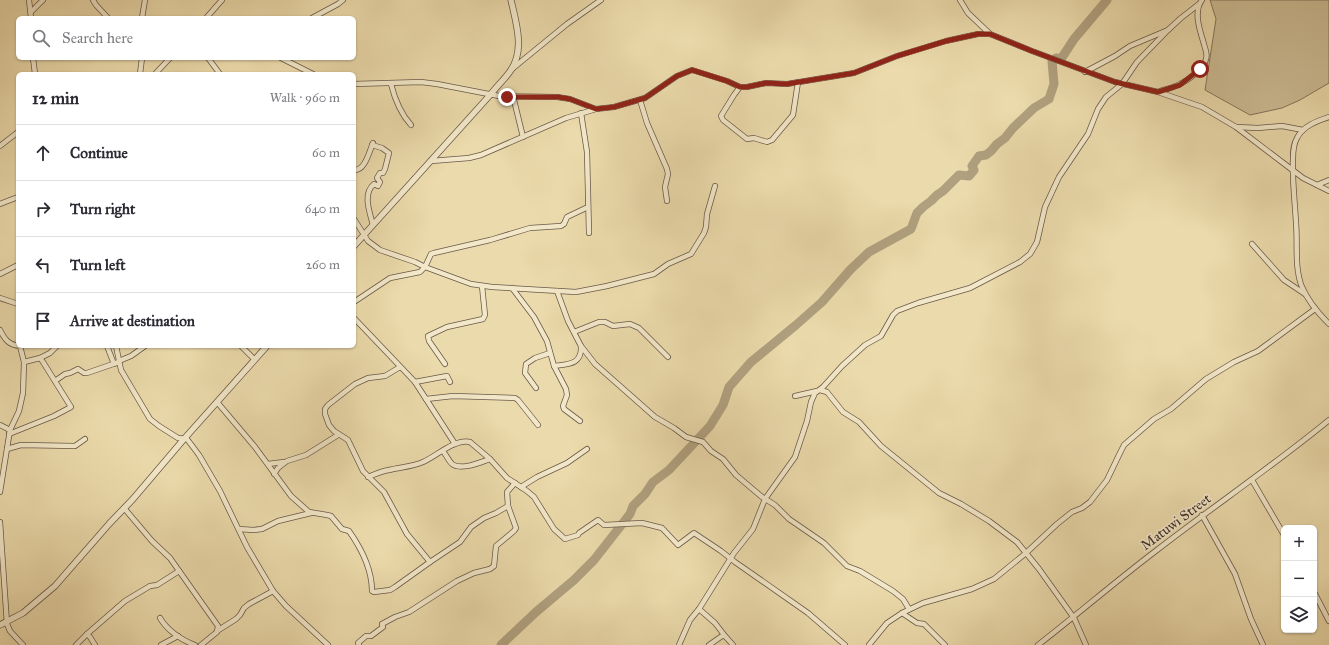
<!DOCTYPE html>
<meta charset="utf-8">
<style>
:root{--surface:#fff;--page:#f7f7f7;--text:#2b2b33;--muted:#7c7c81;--line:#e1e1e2}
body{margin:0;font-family:"IM FELL Great Primer",serif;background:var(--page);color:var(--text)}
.controls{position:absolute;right:12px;bottom:12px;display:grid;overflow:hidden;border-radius:6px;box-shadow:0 1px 3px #0004}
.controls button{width:36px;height:36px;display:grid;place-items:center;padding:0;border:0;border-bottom:1px solid var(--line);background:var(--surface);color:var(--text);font:20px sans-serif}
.stop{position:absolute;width:12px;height:12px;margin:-9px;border:3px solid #8f2418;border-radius:50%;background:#fff}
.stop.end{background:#8f2418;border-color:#fff;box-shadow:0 1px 4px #0008}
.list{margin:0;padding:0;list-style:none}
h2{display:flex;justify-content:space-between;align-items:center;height:52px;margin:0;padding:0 16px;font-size:17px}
h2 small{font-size:13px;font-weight:400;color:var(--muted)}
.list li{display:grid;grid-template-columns:26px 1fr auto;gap:12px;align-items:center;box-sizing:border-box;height:56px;padding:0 16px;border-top:1px solid var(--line)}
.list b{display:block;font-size:15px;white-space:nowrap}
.list em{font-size:13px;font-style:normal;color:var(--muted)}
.icon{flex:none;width:22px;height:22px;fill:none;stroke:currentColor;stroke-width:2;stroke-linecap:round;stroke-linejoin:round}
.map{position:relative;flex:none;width:1329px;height:645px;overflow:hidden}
.search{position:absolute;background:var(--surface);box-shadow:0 1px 3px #0004;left:16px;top:16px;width:340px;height:44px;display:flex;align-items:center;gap:10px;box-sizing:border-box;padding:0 14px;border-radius:6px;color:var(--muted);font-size:15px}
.panel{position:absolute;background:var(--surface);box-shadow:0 1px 3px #0004;left:16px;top:72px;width:340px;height:276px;border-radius:6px}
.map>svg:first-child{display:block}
.green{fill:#cdbd95;stroke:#85765f}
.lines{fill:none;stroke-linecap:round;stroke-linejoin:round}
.river{stroke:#b0a07f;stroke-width:9}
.minor-casing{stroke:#68594a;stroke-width:6}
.tertiary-casing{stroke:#68594a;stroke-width:7}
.minor{stroke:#f2e7c8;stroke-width:4.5}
.tertiary{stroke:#f2e7c8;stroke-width:5.5}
.route{stroke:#8f2418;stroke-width:5}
.labels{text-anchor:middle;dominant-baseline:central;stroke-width:3.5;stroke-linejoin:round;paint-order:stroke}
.street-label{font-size:14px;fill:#3d2e29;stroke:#f2e7c8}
</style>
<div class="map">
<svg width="1329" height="645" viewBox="0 0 1329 645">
<rect width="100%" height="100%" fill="#ebdaab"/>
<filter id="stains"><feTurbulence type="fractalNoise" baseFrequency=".005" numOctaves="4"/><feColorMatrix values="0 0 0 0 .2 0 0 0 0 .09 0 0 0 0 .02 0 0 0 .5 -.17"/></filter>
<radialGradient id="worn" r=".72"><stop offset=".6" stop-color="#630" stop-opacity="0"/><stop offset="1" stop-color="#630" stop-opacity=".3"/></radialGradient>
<path class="green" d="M1210,0H1329V83L1300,100L1282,108L1250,115L1205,90L1216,19Z"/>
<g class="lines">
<g class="river">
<path d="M1056,58L1061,59L1074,39L1107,0"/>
<path d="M501,645L536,612L574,580L594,560L630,514L633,506L645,494L653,482L669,470L710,426L723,405L729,387L751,362L796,325L822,302L850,270L869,252L911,229L917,213L923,207L931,201L937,195L943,191L959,175L969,176L974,170L972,166L979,156L986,155L991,151L997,144L1005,138L1013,128L1034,108L1049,99L1054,84L1052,61"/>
</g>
<g class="minor-casing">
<g id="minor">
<path d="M29,0L31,18"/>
<path d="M93,0L96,5L108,18"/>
<path d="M960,0L968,13L990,34"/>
<path d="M31,12L43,0"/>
<path d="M207,17L222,0"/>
<path d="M142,18L145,0"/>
<path d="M312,18L338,4L343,0"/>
<path d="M33,58L35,74"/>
<path d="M208,58L220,74"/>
<path d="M281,58L313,74"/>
<path d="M512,69L567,24L601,0"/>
<path d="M1085,72L1115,56L1130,46L1168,30L1181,18L1199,4"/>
<path d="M140,74L142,58"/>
<path d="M155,74L170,58"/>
<path d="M354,84L421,82L437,84L499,96L557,97L570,99L596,109"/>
<path d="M391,84C395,100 400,113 411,125"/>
<path d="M740,87L734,95L721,116L723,120L747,139L754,138L767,142L772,140L793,115L798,82"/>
<path d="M1160,91C1174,88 1185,83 1195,74C1200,70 1205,65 1206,59C1208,54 1205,49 1204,44C1200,31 1193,12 1202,0"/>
<path d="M513,96L523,137"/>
<path d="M640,100L647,123L667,169L668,174L665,187L667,201"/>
<path d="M581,113L587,152L589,233"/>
<path d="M1329,117C1317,121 1303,126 1297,138C1293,145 1293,152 1293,159C1292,180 1295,203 1296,223C1298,244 1294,267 1302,287C1308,301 1318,313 1329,324"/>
<path d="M1236,127L1258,128L1282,126L1303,130"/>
<path d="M372,145L382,148L389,153L385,169L383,173H380L377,178L380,182L378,186L374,184C362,194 370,213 373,225"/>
<path d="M0,146L18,132"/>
<path d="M431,161L469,158L481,155L566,118L596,109L614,107L645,98L677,76L692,70L727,81L740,87H747L766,83L787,84L854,73L897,56L946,41L978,34H990L1032,51L1115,82L1158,92L1202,107L1236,127L1303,178L1329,191"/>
<path d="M354,170C365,171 369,152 373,143"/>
<path d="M1317,185L1329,180"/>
<path d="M0,204L18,197"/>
<path d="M354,219L368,241L380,250L415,262L425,267L471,284L492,287L576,292L607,286L654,274L668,264L691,254L704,233L706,227L707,214L715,186"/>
<path d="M1252,244L1284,280L1305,294"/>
<path d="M0,274L18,265"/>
<path d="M512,288L534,317L547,341L554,366L566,389L567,395L563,406L564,409L580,421"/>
<path d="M557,291L568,321L581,346L595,364L655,417L674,428L686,437L703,442L711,451L723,459L736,475L762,497L775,505L789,519L824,543L847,566L860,571L893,591L903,599L909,609"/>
<path d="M0,298L18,304"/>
<path d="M354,302L390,278L420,272L425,267L431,254L434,253L490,240L530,228L561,226L564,224L567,217L588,207"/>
<path d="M354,318L415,382L455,444"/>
<path d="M0,330C5,340 9,345 20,346"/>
<path d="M574,332L599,322H605L613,326L630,324L639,328L668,357"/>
<path d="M107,346L114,364"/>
<path d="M116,346L121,370L150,419L159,426L178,438L187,439L199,455L220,491L247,547L273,591L286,606L328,645"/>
<path d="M241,346L254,359"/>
<path d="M40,358L50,353L57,346"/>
<path d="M119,361L131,356L145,346"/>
<path d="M445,364L429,341L428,336L447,327L483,319L485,315L482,286"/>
<path d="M554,366C568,364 582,365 581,346"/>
<path d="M400,367L385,376L368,378L355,384L328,405L325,409V414L329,425L334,431L348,440L363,471L384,492L407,534L430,562"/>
<path d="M55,381L65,374L70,373L78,369L84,373H87L119,362"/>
<path d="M415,382L447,376L450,382"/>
<path d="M536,388L525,373L526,364L535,358L550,353"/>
<path d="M820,390L827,392L843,412L859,422L881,446L939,493L961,504L989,521L1017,542L1039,569L1074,618L1086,645"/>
<path d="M795,396L817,391"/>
<path d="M426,399L453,396L515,398L518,400L538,425"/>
<path d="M217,402L255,447L291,496L309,512L327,515L331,516L342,529L349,531C361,548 372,570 372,591L374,592L390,590L395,587L430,562L460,542L471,527L484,518L496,513L508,506"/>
<path d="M0,425L10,430"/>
<path d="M9,434L54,416L71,407L43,362L40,358L24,362"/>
<path d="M7,449L21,445L75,446L85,439"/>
<path d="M443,451C446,455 449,461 452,464C461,471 481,462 490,459"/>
<path d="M268,464L284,462"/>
<path d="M274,474L278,468L287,461L306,455L338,435"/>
<path d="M368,477C375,474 382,471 389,470C400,467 412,467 423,462C435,457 456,438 470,442L490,459L507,478L527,491L534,497L554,529L565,539L578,535L579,533L598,520L604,525L642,523L662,528L678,545L694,533L721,551L735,562L808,613L845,645"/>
<path d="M1252,480L1284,535"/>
<path d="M521,487L537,477L567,463L587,449"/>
<path d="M0,492L10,430L19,411L23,393L24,362L20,346"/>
<path d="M124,508L152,541L170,558L218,626L217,632L201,645"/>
<path d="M1202,515L1235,574L1251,619L1263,645"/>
<path d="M0,522L7,624L10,631L23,645"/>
<path d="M239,529L253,530L262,529L278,521L311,513"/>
<path d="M1314,592L1329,621"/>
<path d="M699,609L715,623L725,636"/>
<path d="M902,613L917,623L924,624L945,645"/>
<path d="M160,618C167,630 181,640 195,645"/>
<path d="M217,631L236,619L240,615L244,608L249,604L273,591"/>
<path d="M87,634L90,637L95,645"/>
<path d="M76,645L87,634L125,601L150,586L157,585L179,571"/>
<path d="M161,645L178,636"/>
<path d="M359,645L358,643L366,636H371L383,627L382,624L395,617L409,612L457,581L474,573L490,569L494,566L496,546L514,531L516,528L508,506L507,492L515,483"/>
<path d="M679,645L690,620L699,609L734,553L753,529L765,499L795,457L807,421L811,402L815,393L823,387L842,366L865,345L881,336L893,315L897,311L918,303L970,288L1020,262L1030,254L1037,242L1045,207L1059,177L1088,134L1098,109L1106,97L1122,84L1137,62L1168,30"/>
<path d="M709,645L722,636H725L733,645"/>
<path d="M869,645L887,623L902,613L923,603L972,589L994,579L1026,553L1057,524L1072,512L1082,508L1090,502L1107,480L1119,455L1124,445L1154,419L1171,409L1206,379L1234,362L1258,351L1315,309"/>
<path d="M1038,645C1078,614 1116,581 1157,550C1214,506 1273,466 1329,420"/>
</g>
</g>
<g class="tertiary-casing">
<g id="tertiary">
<path d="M354,246L491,94C497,86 505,79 511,70C525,49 516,23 511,0"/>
<path d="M0,625L23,613L55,586L109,524L133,499L184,439L267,346"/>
</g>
</g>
<use href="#minor" class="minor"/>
<use href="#tertiary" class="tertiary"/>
</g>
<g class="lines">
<path class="route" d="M507,97H558L570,99L596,109L614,107L645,98L677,76L692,70L727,81L740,87H747L766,83L787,84L854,73L897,56L946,41L978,34H990L1032,51L1115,82L1158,92L1180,85L1200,69"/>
</g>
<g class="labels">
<g class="street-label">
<text transform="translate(1176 522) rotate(-37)">Matuwi Street</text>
</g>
</g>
<rect width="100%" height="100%" filter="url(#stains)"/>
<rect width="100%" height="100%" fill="url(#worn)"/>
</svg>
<div class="controls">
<button>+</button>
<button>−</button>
<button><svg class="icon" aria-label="layers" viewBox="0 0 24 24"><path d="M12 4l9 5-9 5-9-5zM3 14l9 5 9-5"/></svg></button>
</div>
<div class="stop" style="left:1200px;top:69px"></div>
<div class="stop end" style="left:507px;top:97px"></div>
<div class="search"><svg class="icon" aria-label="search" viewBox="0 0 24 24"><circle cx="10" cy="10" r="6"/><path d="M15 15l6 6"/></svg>Search here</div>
<section class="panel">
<h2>12 min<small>Walk · 960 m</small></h2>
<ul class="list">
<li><svg class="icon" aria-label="ahead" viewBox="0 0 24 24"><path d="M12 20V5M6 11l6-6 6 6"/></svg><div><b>Continue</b></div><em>60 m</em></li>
<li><svg class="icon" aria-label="right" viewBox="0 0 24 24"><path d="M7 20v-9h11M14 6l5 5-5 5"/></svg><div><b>Turn right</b></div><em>640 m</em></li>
<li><svg class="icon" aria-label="left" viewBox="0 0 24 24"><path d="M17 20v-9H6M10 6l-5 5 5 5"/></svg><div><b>Turn left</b></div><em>260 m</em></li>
<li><svg class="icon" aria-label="arrive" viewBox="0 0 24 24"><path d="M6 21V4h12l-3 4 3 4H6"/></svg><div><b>Arrive at destination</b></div></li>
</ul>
</section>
</div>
